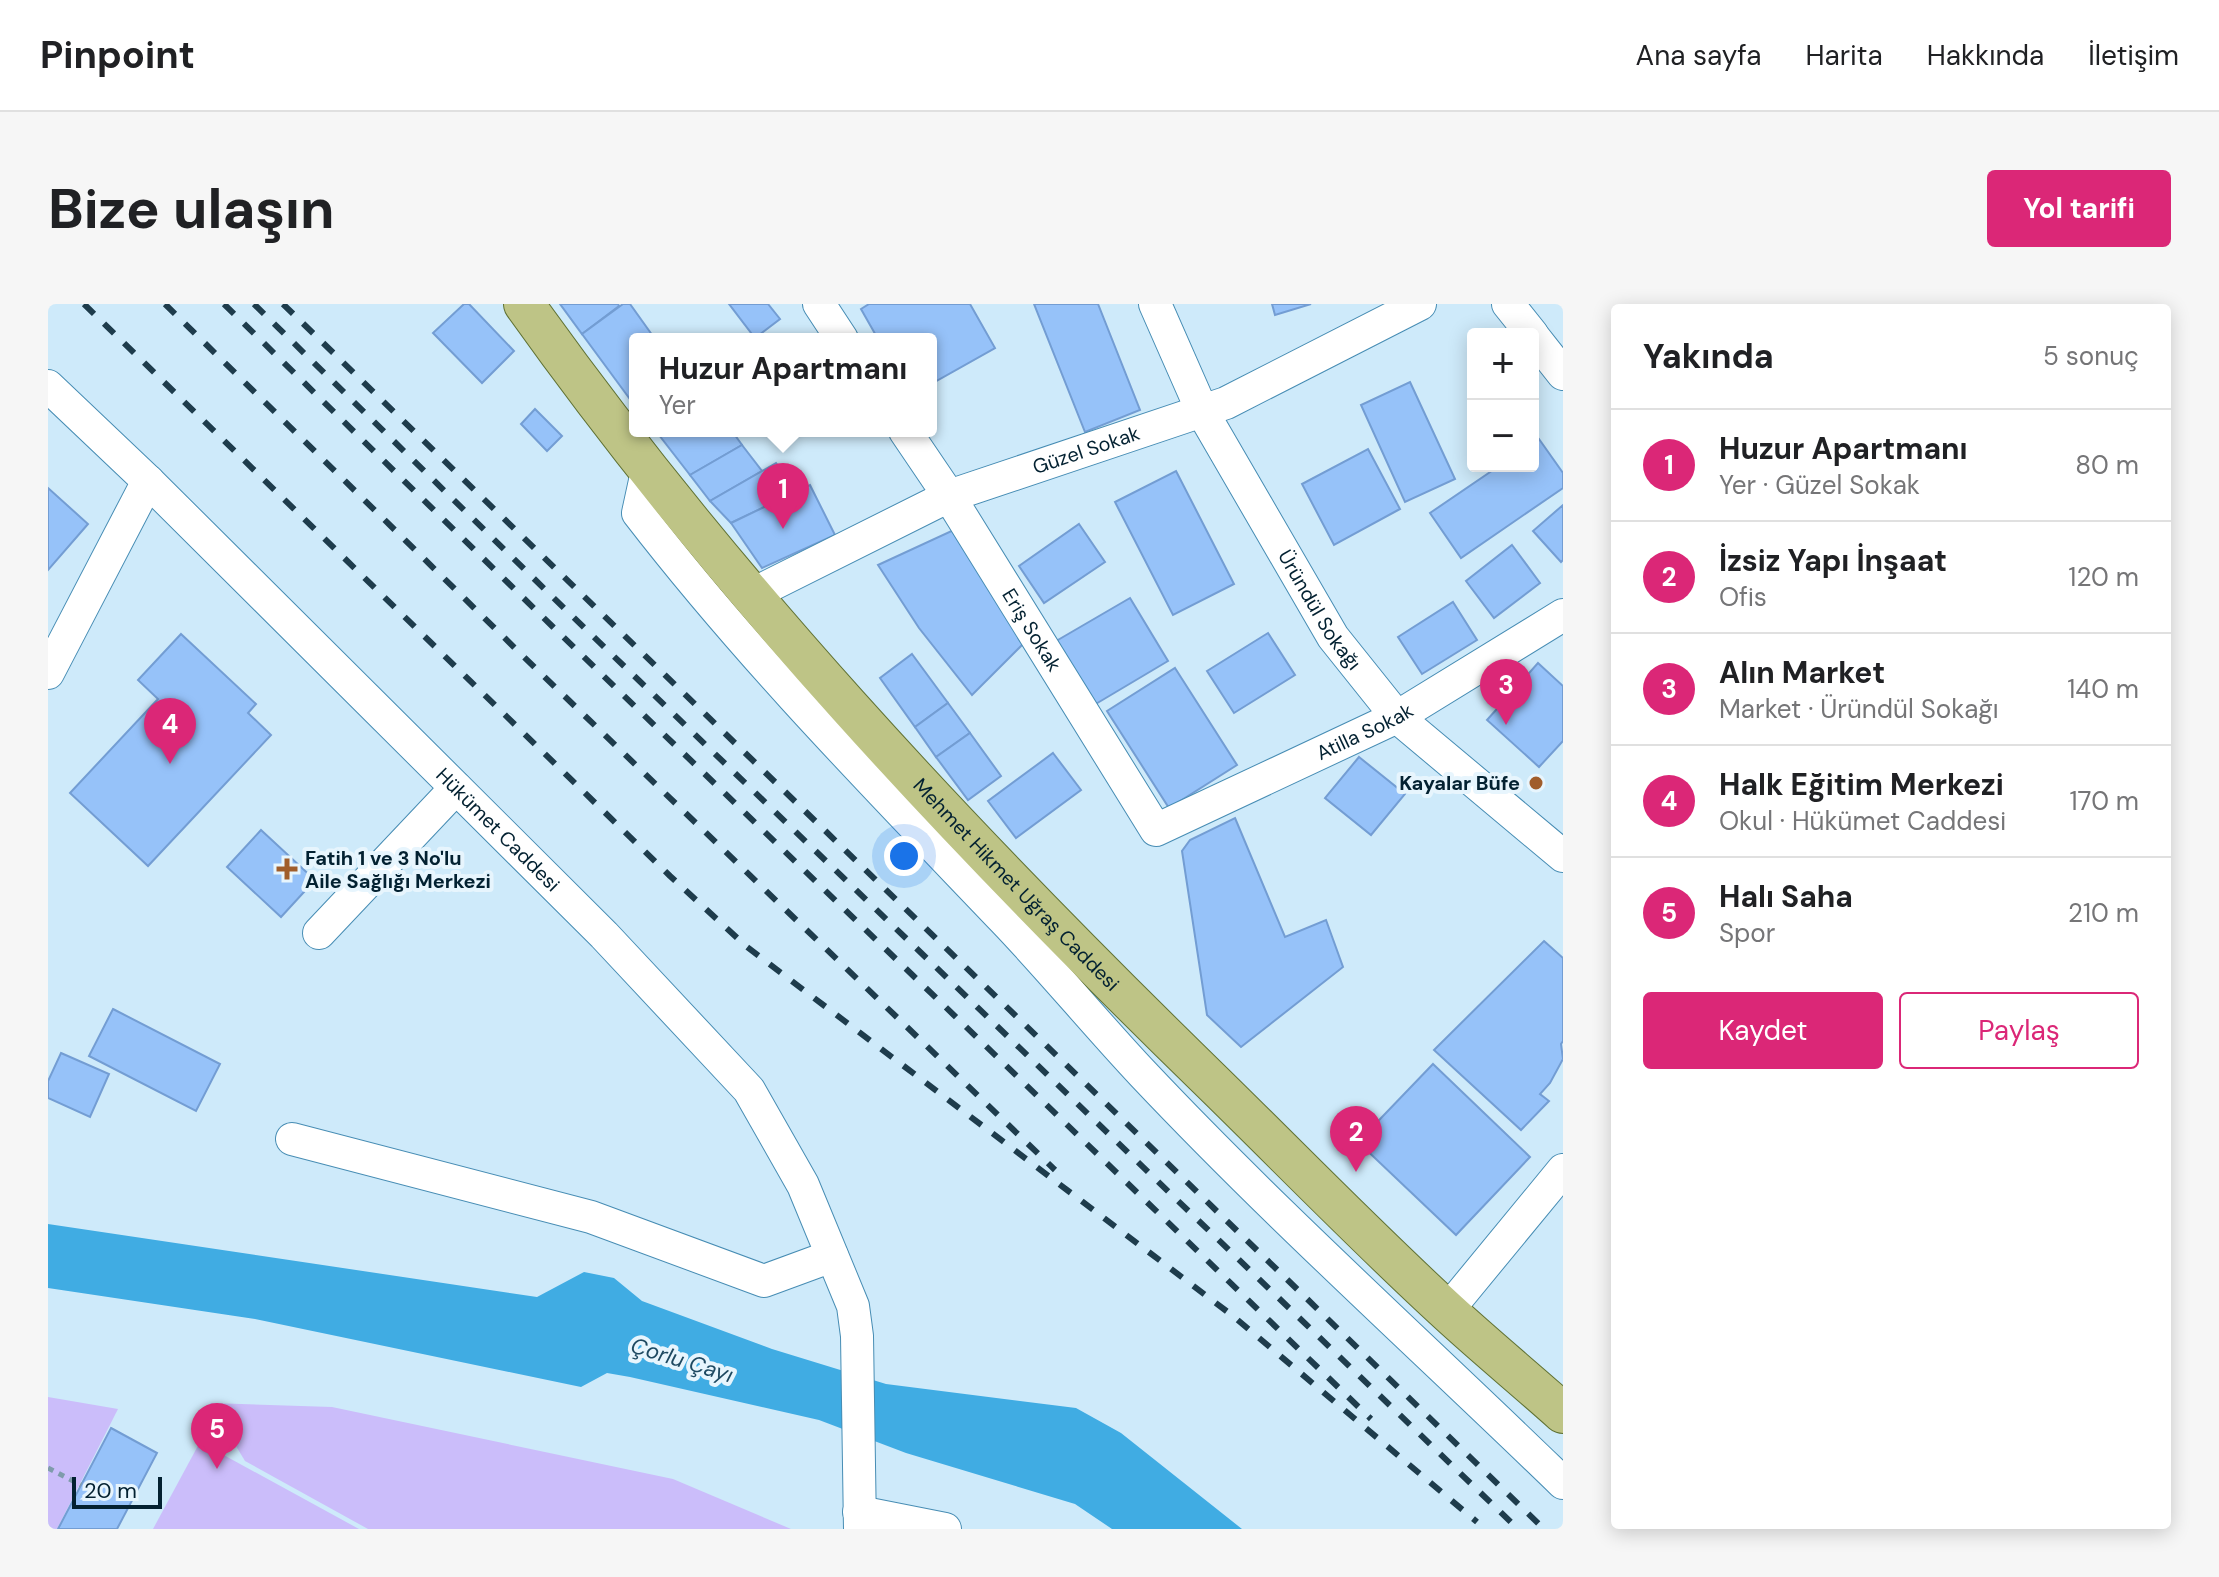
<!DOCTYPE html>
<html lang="tr">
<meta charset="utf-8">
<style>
:root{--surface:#fff;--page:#f6f6f6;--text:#202124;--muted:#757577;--line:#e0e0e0;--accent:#db2777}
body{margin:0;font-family:"DM Sans",sans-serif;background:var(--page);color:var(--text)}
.controls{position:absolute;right:24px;top:24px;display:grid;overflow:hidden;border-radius:8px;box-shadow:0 4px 20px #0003}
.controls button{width:72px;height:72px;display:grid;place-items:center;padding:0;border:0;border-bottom:2px solid var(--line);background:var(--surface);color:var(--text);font:40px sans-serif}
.scale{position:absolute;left:24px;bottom:20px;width:90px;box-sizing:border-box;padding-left:8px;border:4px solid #032131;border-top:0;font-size:22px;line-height:28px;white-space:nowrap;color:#032131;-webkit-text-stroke:6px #e7f5fd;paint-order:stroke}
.you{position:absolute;left:856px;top:552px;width:28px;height:28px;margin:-20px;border:6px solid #fff;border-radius:50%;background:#1a73e8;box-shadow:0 0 0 12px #1a73e833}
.badge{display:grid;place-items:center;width:52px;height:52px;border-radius:50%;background:var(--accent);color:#fff;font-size:26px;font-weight:700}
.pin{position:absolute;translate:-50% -66px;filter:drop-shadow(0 2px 4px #0008)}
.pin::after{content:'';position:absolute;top:42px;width:28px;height:24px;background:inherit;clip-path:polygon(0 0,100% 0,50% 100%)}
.popup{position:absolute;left:581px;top:29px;width:308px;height:104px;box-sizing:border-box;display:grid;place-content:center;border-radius:8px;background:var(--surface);filter:drop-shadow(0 2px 6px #0005);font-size:26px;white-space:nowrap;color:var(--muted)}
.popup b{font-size:30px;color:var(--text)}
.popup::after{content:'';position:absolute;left:50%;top:100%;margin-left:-16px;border:16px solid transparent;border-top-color:var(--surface)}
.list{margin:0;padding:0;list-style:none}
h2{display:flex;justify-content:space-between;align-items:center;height:104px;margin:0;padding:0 32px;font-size:34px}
h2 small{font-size:26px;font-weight:400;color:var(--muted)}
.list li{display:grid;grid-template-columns:52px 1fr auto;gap:24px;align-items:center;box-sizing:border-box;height:112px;padding:0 32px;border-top:2px solid var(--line)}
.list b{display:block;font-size:30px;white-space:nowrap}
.list p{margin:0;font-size:26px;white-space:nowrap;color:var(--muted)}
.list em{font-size:26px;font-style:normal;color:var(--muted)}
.actions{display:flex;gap:16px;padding:24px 32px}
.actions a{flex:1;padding:18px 0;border:2px solid var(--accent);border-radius:8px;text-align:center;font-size:28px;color:var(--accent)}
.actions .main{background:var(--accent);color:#fff}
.map{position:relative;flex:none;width:1515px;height:1225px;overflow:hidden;border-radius:8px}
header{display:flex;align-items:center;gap:48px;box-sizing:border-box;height:112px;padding:0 40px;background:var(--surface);border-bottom:2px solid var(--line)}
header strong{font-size:38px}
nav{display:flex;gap:44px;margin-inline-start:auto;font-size:28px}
.intro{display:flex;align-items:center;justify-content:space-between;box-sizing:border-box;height:192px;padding:0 48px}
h1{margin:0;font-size:56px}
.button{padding:20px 36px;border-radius:8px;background:var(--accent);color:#fff;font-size:28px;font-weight:700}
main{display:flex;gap:48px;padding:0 48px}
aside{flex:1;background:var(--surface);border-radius:8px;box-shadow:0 4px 20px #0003}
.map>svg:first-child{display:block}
.green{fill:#cbbdfa}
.water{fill:#40ace3}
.building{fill:#96c2f9;stroke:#739dd3;stroke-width:2}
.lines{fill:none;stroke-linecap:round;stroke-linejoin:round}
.minor-casing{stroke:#478db4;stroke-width:34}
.major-casing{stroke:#607234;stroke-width:42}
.path{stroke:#7f9bab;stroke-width:5;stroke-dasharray:6 6;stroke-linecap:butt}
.minor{stroke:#fff;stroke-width:32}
.major{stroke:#bec486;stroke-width:40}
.rail{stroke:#1e3c4c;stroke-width:6;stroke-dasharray:14 14;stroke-linecap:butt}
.poi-dot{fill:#a05d2b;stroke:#e7f5fd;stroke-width:3}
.labels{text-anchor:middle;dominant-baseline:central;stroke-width:8;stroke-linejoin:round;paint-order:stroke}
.street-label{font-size:20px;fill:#032131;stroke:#e7f5fd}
.poi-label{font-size:20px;font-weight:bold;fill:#032131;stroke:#e7f5fd;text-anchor:end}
.water-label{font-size:22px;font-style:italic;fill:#1e4961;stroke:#e7f5fd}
</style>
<header>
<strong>Pinpoint</strong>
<nav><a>Ana sayfa</a><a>Harita</a><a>Hakkında</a><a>İletişim</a></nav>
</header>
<div class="intro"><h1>Bize ulaşın</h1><a class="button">Yol tarifi</a></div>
<main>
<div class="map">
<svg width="1515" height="1225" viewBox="0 0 1515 1225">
<rect width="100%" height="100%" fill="#ceeafa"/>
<g class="green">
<path d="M0,1093L70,1105L9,1225H0Z"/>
<path d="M162,1099L284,1103L625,1175L743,1225H320L197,1157Z"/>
<path d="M152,1138L311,1225H105Z"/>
</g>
<path class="water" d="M0,920L489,993L536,968L566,974L594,997L724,1045L838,1080L1028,1104L1073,1129L1194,1225H1064L1027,1200L858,1149L771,1116L582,1073L559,1069L533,1083L207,1015L0,984Z"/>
<g class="building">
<path d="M416,0H421L466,47L434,79L385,29Z"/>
<path d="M512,0H570L571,2L534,30Z"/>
<path d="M575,0H582L607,35H587V102L534,30Z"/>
<path d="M681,0H720L732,15L707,34Z"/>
<path d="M821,0H922L947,44L883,80V35H830L813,5Z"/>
<path d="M986,0H1050L1092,106L1037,128Z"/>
<path d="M1224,0H1263L1227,11Z"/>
<path d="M1362,78L1407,175L1357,198L1313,101Z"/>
<path d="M487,105L514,132L499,147L473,120Z"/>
<path d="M617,127H684L694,141L642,171L611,131Z"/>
<path d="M1491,135L1515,169V184L1413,254L1382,209L1451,162H1485V139Z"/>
<path d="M694,141L714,167L662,197L642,171Z"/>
<path d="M1320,145L1352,205L1286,241L1254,180Z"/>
<path d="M728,159L748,188L683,219L662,197Z"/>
<path d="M1128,167L1186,280L1125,311L1067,198Z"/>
<path d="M762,181L787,231L714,264L683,219Z"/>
<path d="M0,184L40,220L0,266Z"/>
<path d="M1515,201V256L1513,258L1485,227Z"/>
<path d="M1031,220L1057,258L996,299L971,262Z"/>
<path d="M910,224L981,334L924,391L871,324L830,261Z"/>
<path d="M1464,241L1492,279L1446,314L1418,277Z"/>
<path d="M1082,294L1120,357L1041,404L1003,340Z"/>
<path d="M1405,298L1429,336L1374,370L1350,333Z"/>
<path d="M1220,329L1247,371L1186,409L1159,367Z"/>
<path d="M133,330L208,400L200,409L223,431L100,562L22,489L110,395L90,376Z"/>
<path d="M864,350L900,399L867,423L832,374Z"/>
<path d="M1490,359L1515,382V437L1491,463L1439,416Z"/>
<path d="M1127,364L1189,461L1121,504L1059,407Z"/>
<path d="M900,399L922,429L888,453L867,423Z"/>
<path d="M922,429L953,472L920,496L888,453Z"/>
<path d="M1005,449L1033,486L968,534L940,497Z"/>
<path d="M1311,453L1357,490L1323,531L1277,494Z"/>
<path d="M1187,514L1237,633L1278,616L1295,663L1193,743L1159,711L1134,547L1142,536Z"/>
<path d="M213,526L267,576L233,613L179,563Z"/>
<path d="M1496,637L1515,654V737L1513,740L1515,755L1502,779L1492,790L1501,797L1473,826L1386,746Z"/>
<path d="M65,705L172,760L148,807L41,752Z"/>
<path d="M13,749L61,770L42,813L0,794V777Z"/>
<path d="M1385,760L1482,853L1408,931L1310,838Z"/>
<path d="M63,1124L109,1149L69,1225H10Z"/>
</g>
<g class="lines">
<g class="minor-casing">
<g id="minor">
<path d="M771,0L794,35"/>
<path id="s1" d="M1107,0L1155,109L1285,333L1349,413L1515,552"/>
<path d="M1460,0L1484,30"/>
<path d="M1485,32L1515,70"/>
<path id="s2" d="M0,82L100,177L556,631L701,786L755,881L805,1002L809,1032L812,1225"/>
<path id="s3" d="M857,127L901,192L1108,526L1349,413L1515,311"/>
<path d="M600,163L590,209C701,353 829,483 955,615C1003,665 1047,719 1095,770C1229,912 1375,1043 1515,1179"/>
<path id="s4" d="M703,291L901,192L1178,99L1372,0"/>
<path d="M0,369L100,177"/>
<path d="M271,629L408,484"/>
<path d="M244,835L543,913L716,977L784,952"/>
<path d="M1399,1007L1515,866"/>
<path d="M811,1208L897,1225"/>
</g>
</g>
<g class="major-casing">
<g id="major">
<path id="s5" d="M476,0C676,281 913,533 1159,773C1239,851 1317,932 1400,1008C1438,1043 1477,1075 1515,1109"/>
</g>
</g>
<path class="path" d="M0,1164L33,1181"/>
<use href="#minor" class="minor"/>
<use href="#major" class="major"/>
<g class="rail">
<path d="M36,0L622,572L699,643L1185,1012L1429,1218"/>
<path d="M117,0L476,353L1007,866"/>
<path d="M176,0L505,323L1323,1115"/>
<path d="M206,0L520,308L1470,1225"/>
<path d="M235,0L1496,1225"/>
</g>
</g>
<g class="poi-dot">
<circle cx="1488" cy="479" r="8"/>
<path d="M235 553h8v8h8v8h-8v8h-8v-8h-8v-8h8z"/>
</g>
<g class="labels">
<g class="street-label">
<text stroke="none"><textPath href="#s4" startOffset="366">Güzel Sokak</textPath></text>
<text stroke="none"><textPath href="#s1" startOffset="348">Üründül Sokağı</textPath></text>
<text stroke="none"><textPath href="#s3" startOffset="236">Eriş Sokak</textPath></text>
<text stroke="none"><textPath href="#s3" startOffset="702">Atilla Sokak</textPath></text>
<text stroke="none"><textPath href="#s2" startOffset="632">Hükümet Caddesi</textPath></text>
<text stroke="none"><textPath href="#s5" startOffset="762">Mehmet Hikmet Uğraş Caddesi</textPath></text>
</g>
<g class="poi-label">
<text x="1472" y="479">Kayalar Büfe</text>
<text x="257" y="554" text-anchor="start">Fatih 1 ve 3 No'lu<tspan x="257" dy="23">Aile Sağlığı Merkezi</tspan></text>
</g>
<g class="water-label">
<text transform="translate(634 1056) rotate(17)">Çorlu Çayı</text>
</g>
</g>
</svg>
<div class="controls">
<button>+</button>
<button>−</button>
</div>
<div class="scale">20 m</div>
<div class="you"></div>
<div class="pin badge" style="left:735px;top:225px">1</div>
<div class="popup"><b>Huzur Apartmanı</b>Yer</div>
<div class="pin badge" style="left:1308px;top:868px">2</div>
<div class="pin badge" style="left:1458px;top:421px">3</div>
<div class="pin badge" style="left:122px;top:460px">4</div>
<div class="pin badge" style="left:169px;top:1165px">5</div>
</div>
<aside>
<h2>Yakında<small>5 sonuç</small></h2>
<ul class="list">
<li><span class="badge">1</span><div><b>Huzur Apartmanı</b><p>Yer · Güzel Sokak</p></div><em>80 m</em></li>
<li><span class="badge">2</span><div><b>İzsiz Yapı İnşaat</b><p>Ofis</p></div><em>120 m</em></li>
<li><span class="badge">3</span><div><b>Alın Market</b><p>Market · Üründül Sokağı</p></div><em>140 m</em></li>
<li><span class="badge">4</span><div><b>Halk Eğitim Merkezi</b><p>Okul · Hükümet Caddesi</p></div><em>170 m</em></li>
<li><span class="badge">5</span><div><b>Halı Saha</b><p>Spor</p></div><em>210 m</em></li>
</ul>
<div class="actions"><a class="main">Kaydet</a><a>Paylaş</a></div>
</aside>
</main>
